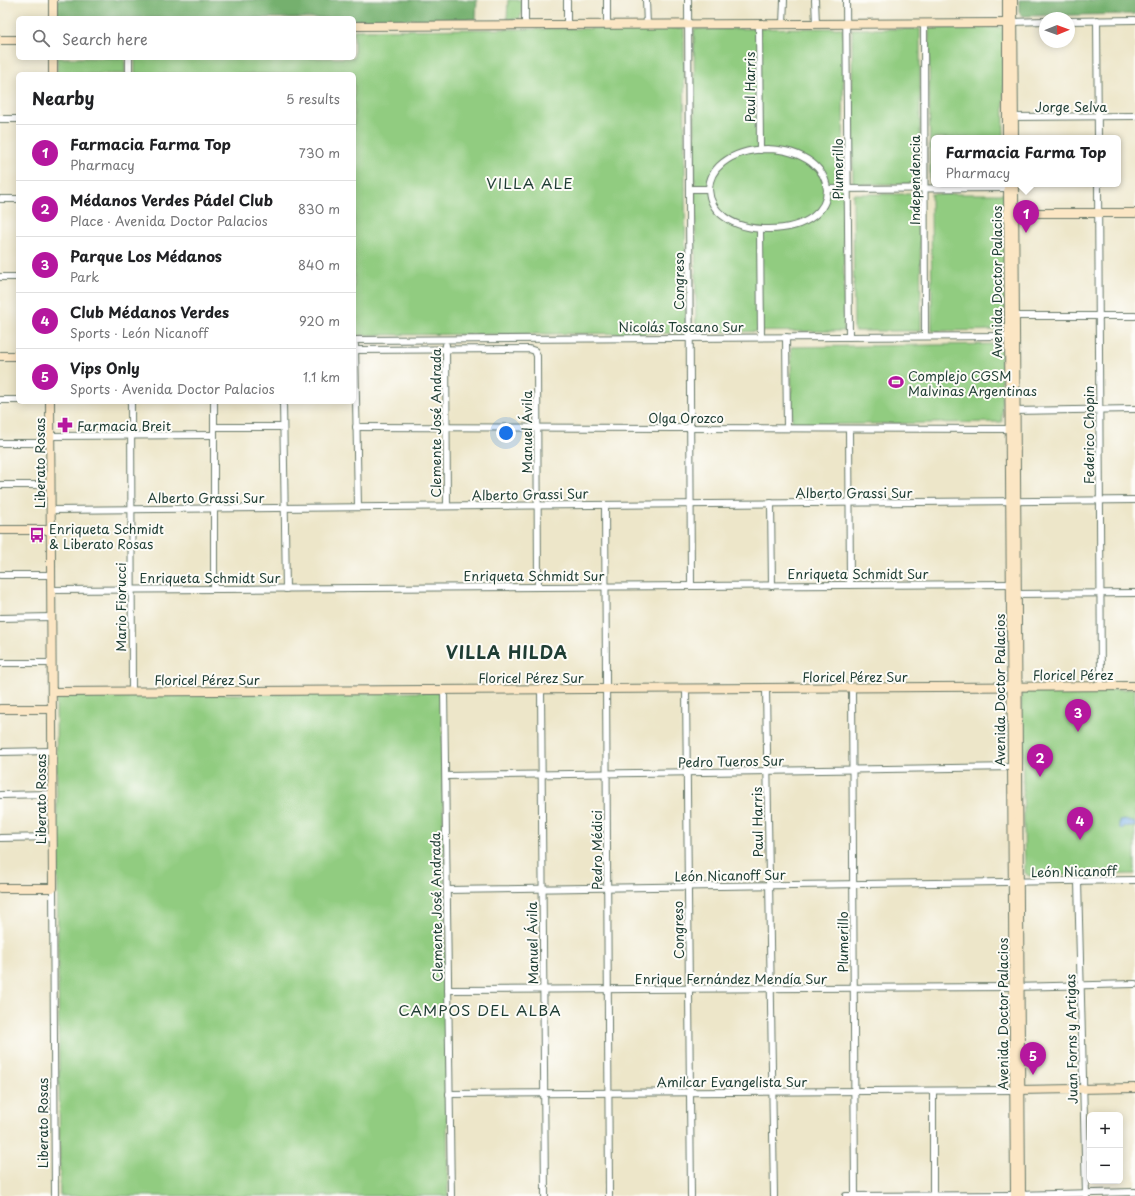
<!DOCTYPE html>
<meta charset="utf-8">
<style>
:root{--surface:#fff;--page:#f2f2f2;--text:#202124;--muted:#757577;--line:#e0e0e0;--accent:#b5179e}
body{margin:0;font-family:"Playpen Sans",sans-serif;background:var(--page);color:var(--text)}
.controls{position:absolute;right:12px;bottom:12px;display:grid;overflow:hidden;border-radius:6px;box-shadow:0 2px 10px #0003}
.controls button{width:36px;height:36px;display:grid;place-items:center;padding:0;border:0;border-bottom:1px solid var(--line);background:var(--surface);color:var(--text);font:20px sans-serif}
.compass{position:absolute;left:1039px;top:12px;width:36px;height:36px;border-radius:50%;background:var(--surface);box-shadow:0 2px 10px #0003;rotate:89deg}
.you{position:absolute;left:506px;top:433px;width:14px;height:14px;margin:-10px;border:3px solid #fff;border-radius:50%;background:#1a73e8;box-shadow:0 0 0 6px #1a73e833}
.badge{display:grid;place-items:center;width:26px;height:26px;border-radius:50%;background:var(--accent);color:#fff;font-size:13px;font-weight:700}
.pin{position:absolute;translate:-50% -33px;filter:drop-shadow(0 1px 2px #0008)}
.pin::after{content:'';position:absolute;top:21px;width:14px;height:12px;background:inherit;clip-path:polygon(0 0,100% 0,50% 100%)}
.popup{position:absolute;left:931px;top:135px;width:190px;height:52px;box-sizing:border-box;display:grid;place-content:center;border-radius:6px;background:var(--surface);filter:drop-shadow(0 1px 3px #0005);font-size:13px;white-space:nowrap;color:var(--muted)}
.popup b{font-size:15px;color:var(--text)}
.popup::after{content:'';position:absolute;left:50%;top:100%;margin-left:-8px;border:8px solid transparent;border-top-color:var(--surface)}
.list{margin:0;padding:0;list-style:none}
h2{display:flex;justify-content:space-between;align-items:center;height:52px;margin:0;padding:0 16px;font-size:17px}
h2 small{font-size:13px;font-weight:400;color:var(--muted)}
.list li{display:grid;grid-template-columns:26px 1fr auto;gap:12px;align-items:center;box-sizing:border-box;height:56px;padding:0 16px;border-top:1px solid var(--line)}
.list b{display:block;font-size:15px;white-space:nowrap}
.list p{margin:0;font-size:13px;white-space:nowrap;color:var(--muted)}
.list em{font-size:13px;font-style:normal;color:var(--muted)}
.icon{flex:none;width:22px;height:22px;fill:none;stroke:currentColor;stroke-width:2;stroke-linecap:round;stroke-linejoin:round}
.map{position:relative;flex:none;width:1135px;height:1196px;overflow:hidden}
.search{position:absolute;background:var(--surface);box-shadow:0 2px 10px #0003;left:16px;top:16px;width:340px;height:44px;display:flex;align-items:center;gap:10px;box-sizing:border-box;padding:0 14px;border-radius:6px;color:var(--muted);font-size:15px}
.panel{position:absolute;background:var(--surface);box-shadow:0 2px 10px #0003;left:16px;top:72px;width:340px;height:332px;border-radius:6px}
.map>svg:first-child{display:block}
.green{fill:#91cc80;stroke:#58845a}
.forest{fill:#74b06e;stroke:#4a7651}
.water{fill:#79b1e8;stroke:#4c778e}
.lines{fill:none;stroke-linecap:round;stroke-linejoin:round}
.street-casing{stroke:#677868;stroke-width:8}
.secondary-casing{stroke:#677868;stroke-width:10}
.street{stroke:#fff;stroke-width:6}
.secondary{stroke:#fbe6c4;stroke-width:8}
.labels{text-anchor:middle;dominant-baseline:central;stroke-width:4;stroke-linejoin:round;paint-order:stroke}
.street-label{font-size:13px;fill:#1f3d34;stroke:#fdfcf7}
.poi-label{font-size:13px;fill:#1f3d34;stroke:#fdfcf7;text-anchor:start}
.quarter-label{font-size:15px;letter-spacing:1px;fill:#1f3d34;stroke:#fdfcf7}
.district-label{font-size:17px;font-weight:bold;letter-spacing:1px;fill:#1f3d34;stroke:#fdfcf7}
</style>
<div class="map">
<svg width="1135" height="1196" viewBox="0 0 1135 1196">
<rect width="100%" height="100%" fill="#fdfcf7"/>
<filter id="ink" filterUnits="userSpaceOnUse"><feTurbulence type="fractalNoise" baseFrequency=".025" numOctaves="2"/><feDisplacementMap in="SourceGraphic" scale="8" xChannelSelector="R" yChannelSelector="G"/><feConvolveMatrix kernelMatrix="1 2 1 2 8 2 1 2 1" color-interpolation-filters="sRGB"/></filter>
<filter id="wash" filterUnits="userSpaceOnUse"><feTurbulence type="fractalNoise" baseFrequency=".012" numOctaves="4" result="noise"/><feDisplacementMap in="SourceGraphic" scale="16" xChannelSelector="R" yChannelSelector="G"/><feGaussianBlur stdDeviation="0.9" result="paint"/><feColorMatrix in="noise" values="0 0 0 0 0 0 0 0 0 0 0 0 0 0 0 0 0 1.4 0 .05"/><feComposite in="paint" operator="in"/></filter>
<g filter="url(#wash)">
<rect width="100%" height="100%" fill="#ede6c9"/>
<g class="green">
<path d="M508,0H522V12L520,19H507Z"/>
<path d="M1003,27L1004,138H934V184H930L929,28Z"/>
<path d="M684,28L686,333L354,335V74H135V58H354V30Z"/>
<path d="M843,28L844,331L696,332L694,29Z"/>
<path d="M852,29H920V184H853Z"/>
<rect x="57" y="58" width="68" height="16"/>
<path d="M853,194H920L921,331H854Z"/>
<path d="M931,194H1005V330L932,331Z"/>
<path d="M1001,344L1002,422L792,425L791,347Z"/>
<path d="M1135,689V874L1029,876L1025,873L1021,692L1023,690Z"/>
<path d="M442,692L448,1196H60L56,696Z"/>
</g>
<g class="forest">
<path d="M57,0H477L476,19L354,20V18H57Z"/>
<path d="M1019,0H1135V14L1022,16L1019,13Z"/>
</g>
<path class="water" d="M1125,820L1135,823V827L1129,826L1121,829L1119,827V821Z"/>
</g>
<g filter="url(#ink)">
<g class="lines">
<g class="street-casing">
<g id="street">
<path d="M567,0V25"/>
<path d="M607,0V25"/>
<path d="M646,0L647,25"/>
<path d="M688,0L691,586"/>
<path d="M815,0L816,24"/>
<path d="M846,0L849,337"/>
<path d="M1097,20L1098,138"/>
<path d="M1069,21L1135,20"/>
<path d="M1010,22L1045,21"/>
<path d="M759,24L760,150"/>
<path d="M783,24L784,0"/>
<path d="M924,24L925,336"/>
<path d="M525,25V0"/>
<path d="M129,58V74"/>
<path d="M1011,117L1135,116"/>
<path d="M0,119H18"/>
<path d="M767,149C844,151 849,228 769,229C692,230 687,152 767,149Z"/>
<path d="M1098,184L1101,686"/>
<path d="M689,189H708"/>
<path d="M828,189L1008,188"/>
<path d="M0,199H18"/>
<path d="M760,229L761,337"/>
<path d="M0,277H18"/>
<path d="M1011,316H1135"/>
<path d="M786,337L787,428"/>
<path d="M354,340L1009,336"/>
<path d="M355,345L358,507"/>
<path d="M446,345L447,506"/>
<path d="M354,350L529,349L535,351L537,356L538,587"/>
<path d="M0,400H18"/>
<path d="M131,402L132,691"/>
<path d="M283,402L286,589"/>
<path d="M1013,411L1135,409"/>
<path d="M214,427H283"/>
<path d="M356,427L1013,429"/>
<path d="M849,429L850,585"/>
<path d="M50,436L214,435"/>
<path d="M0,443H50"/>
<path d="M0,485H51"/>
<path d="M771,503L772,586"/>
<path d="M605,505L609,1196"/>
<path d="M51,510L1135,500"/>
<path d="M0,575H51"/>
<path d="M214,589V402"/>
<path d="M51,590L1014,584"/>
<path d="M1013,594L1135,593"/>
<path d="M0,618L51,617"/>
<path d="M0,663H52"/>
<path d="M766,688L774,1196"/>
<path d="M852,688L855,1196"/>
<path d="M541,689L545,1196"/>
<path d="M686,689L691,1196"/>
<path d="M444,690L451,1196"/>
<path d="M0,752L52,751"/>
<path d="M446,776L1016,767"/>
<path d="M0,795L52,794"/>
<path d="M0,838L52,837"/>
<path d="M1078,881L1086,1196"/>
<path d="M53,888L55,1196"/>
<path d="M447,890L1135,880"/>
<path d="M448,990L1013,987L1135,984"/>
<path d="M933,1091V1196"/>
<path d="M449,1094L1014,1090"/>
<path d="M846,1196L1015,1195L1135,1192"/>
</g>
</g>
<g class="secondary-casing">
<g id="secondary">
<path d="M1007,0V138"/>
<path d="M1013,0L1014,138"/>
<path d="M53,18V0"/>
<path d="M354,26L1007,23"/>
<path d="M0,40H18"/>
<path d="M53,74V58"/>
<path d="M1008,184L1015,1196"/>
<path d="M1014,184L1021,1196"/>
<path d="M1010,213H1135"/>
<path d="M0,356H18"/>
<path d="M0,530H51"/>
<path d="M52,692L1135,686"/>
<path d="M0,709H52"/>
<path d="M0,888H53L50,402"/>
<path d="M1016,1090L1135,1088"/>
</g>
</g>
<use href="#street" class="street"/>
<use href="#secondary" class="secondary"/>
</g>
</g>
<defs>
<g id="stadium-bare" transform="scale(1.2)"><path d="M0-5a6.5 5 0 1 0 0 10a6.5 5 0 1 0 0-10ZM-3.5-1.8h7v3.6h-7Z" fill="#b5179e" stroke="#fdfcf7" stroke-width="2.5" paint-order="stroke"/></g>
<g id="pharmacy-bare" transform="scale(1.2)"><path d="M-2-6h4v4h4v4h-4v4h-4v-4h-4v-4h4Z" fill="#b5179e" stroke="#fdfcf7" stroke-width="2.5" paint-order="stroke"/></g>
<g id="bus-bare" transform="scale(1.2)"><path d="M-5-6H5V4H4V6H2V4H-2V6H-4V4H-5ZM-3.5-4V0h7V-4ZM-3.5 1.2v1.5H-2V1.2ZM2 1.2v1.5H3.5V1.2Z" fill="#b5179e" stroke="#fdfcf7" stroke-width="2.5" paint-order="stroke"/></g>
</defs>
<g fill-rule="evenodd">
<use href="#stadium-bare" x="896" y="382"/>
<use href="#pharmacy-bare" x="65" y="425"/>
<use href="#bus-bare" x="37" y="535"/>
</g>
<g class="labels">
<g class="street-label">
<text transform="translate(749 87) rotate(-90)">Paul Harris</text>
<text x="1071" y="106">Jorge Selva</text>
<text transform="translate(837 169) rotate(-90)">Plumerillo</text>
<text transform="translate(914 180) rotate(-90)">Independencia</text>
<text transform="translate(678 281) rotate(-90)">Congreso</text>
<text transform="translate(996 282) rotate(-90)">Avenida Doctor Palacios</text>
<text x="681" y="326">Nicolás Toscano Sur</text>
<text x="686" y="417">Olga Orozco</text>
<text transform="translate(435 423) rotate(-90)">Clemente José Andrada</text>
<text transform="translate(526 432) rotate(-90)">Manuel Ávila</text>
<text transform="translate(1088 435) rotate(-90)">Federico Chopin</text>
<text transform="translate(39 463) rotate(-90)">Liberato Rosas</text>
<text x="854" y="492">Alberto Grassi Sur</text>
<text transform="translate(530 494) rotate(-1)">Alberto Grassi Sur</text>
<text x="206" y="497">Alberto Grassi Sur</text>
<text x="858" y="573">Enriqueta Schmidt Sur</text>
<text x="534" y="575">Enriqueta Schmidt Sur</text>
<text x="210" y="577">Enriqueta Schmidt Sur</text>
<text transform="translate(120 607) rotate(-90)">Mario Fiorucci</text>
<text x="1073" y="674">Floricel Pérez</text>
<text x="855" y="676">Floricel Pérez Sur</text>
<text x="531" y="677">Floricel Pérez Sur</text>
<text x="207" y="679">Floricel Pérez Sur</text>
<text transform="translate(999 690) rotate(-90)">Avenida Doctor Palacios</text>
<text transform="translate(731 761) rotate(-1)">Pedro Tueros Sur</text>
<text transform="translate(40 799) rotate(-90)">Liberato Rosas</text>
<text transform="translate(757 822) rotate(-91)">Paul Harris</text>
<text transform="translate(596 850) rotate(-90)">Pedro Médici</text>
<text transform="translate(1074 871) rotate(-1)">León Nicanoff</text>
<text transform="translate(730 875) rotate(-1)">León Nicanoff Sur</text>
<text transform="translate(436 907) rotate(-91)">Clemente José Andrada</text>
<text transform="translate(678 930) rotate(-91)">Congreso</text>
<text transform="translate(842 942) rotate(-90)">Plumerillo</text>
<text transform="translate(532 943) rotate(-91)">Manuel Ávila</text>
<text x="731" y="978">Enrique Fernández Mendía Sur</text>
<text transform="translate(1002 1014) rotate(-90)">Avenida Doctor Palacios</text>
<text transform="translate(1071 1039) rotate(-91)">Juan Forns y Artigas</text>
<text x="732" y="1081">Amilcar Evangelista Sur</text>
<text transform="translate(42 1123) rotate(-90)">Liberato Rosas</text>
</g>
<g class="poi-label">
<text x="908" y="375">Complejo CGSM<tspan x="908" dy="15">Malvinas Argentinas</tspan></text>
<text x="77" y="425">Farmacia Breit</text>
<text x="49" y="528">Enriqueta Schmidt<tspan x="49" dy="15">&amp; Liberato Rosas</tspan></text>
</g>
<g class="quarter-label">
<text x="530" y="182">VILLA ALE</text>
<text x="480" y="1009">CAMPOS DEL ALBA</text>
</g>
<g class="district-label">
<text x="507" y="652">VILLA HILDA</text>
</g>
</g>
</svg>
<div class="controls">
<button>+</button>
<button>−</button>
</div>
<svg class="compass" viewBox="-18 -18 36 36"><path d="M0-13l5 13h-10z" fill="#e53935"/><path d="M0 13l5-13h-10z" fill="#757577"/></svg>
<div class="you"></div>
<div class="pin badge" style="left:1026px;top:233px">1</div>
<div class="popup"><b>Farmacia Farma Top</b>Pharmacy</div>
<div class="pin badge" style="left:1040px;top:777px">2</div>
<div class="pin badge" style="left:1078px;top:732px">3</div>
<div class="pin badge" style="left:1080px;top:840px">4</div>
<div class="pin badge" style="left:1033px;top:1075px">5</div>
<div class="search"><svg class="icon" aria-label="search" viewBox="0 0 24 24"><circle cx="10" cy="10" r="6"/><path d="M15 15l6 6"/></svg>Search here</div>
<section class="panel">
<h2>Nearby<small>5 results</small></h2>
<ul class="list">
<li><span class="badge">1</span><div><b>Farmacia Farma Top</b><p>Pharmacy</p></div><em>730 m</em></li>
<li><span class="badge">2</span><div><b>Médanos Verdes Pádel Club</b><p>Place · Avenida Doctor Palacios</p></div><em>830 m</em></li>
<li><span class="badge">3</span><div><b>Parque Los Médanos</b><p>Park</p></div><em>840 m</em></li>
<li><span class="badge">4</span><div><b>Club Médanos Verdes</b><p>Sports · León Nicanoff</p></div><em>920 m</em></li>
<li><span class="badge">5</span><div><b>Vips Only</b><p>Sports · Avenida Doctor Palacios</p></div><em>1.1 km</em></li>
</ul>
</section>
</div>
